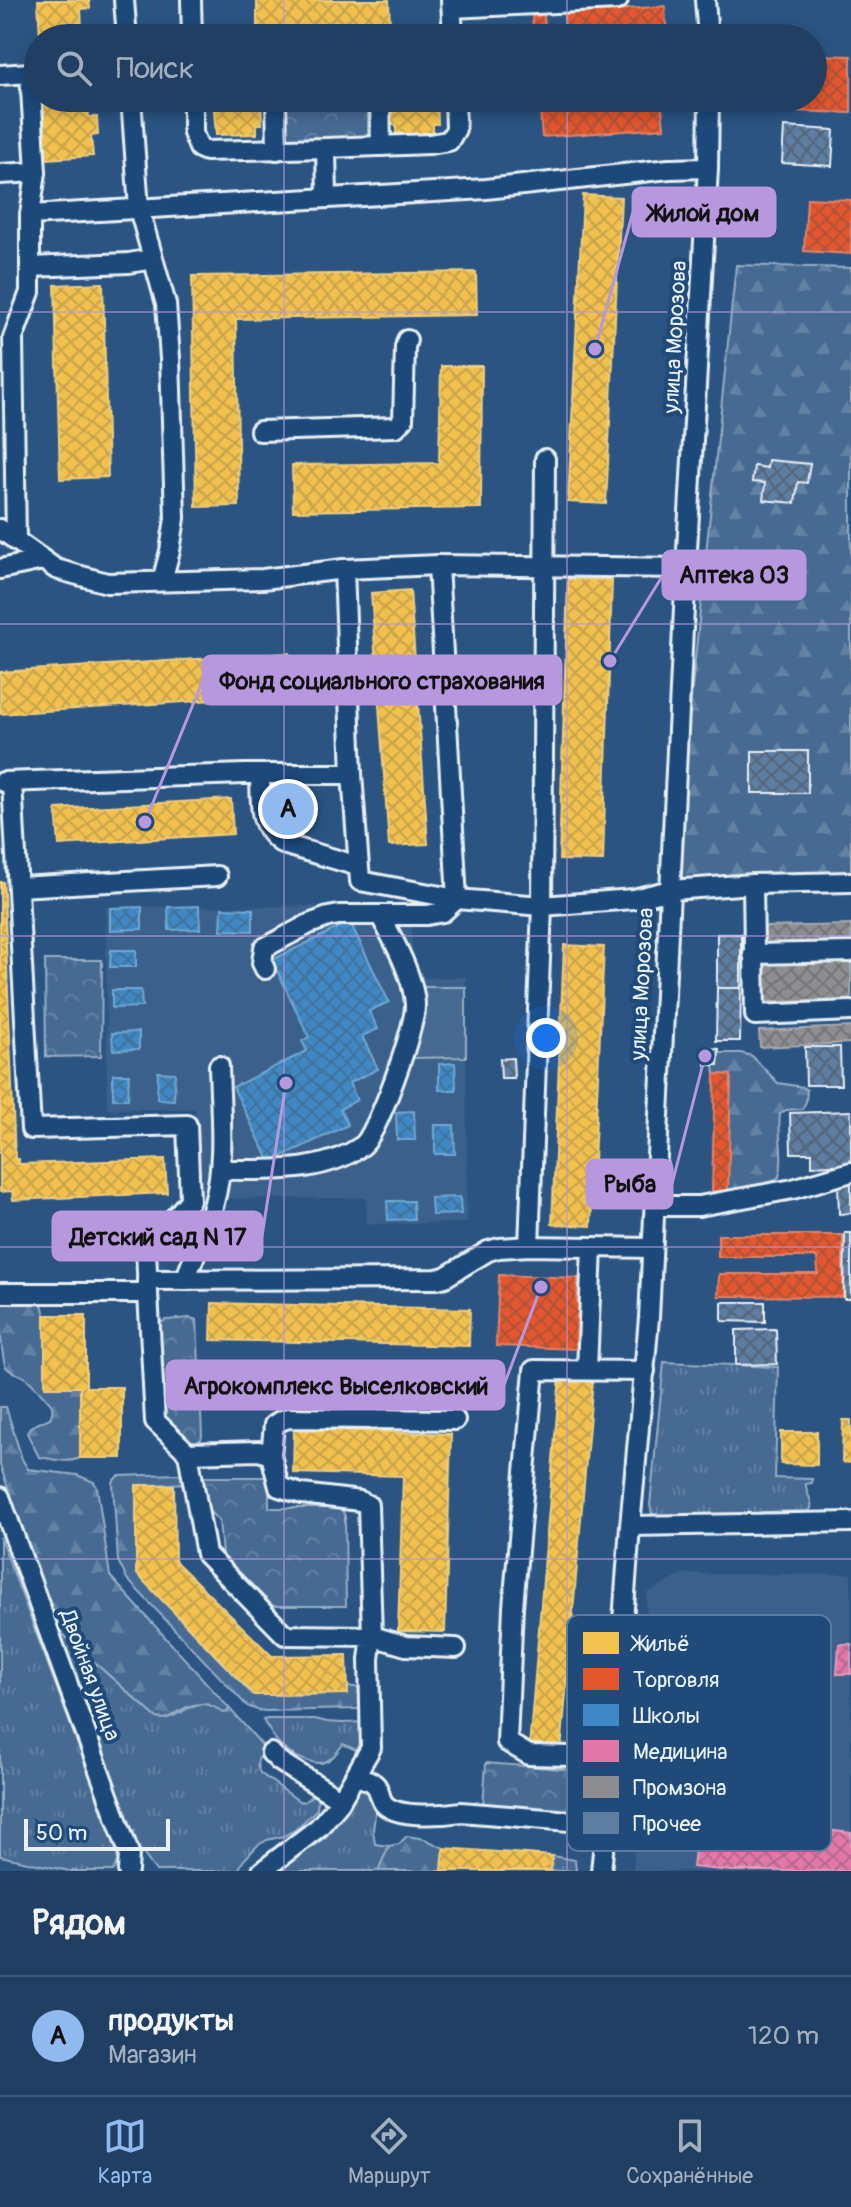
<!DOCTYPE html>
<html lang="ru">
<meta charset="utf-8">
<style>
:root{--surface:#203f62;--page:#2d4a6b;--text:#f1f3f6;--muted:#a2afbe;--line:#3d5877;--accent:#90b9f0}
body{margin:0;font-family:Pangolin,sans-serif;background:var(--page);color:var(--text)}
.scale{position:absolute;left:24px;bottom:20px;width:146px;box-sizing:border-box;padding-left:8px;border:4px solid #e8f1f8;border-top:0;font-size:22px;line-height:28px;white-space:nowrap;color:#e8f1f8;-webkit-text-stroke:6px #1f4a7a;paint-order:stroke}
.you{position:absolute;left:546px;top:1038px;width:28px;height:28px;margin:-20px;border:6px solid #fff;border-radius:50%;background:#1a73e8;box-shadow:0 0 0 12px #1a73e833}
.badge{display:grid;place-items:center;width:52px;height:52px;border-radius:50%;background:var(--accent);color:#111;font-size:26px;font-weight:700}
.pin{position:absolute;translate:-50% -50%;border:4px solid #fff;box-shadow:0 2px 8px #0006}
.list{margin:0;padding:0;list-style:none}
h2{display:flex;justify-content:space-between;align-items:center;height:104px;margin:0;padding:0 32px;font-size:34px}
h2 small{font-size:26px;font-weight:400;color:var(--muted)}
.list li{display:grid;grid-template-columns:52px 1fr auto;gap:24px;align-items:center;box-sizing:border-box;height:120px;padding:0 32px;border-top:2px solid var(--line)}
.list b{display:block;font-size:30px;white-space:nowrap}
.list p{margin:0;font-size:26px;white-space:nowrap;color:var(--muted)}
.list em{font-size:26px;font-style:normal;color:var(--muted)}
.icon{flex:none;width:44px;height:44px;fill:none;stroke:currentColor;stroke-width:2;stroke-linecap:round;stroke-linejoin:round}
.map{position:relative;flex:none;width:851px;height:1871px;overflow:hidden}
.search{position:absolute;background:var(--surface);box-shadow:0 4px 12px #0003;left:24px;right:24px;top:24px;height:88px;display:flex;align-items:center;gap:20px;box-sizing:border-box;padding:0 28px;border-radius:44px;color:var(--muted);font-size:30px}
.sheet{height:224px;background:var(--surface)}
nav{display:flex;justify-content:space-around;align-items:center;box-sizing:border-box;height:112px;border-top:2px solid var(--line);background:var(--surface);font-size:22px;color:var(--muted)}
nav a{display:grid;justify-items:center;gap:4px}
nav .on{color:var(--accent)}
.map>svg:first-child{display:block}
.built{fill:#3a608b}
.grass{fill:url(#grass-tufts);stroke:#98aec6;stroke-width:2}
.forest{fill:url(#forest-firs);stroke:#98aec6;stroke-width:2}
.park{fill:url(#park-crowns);stroke:#98aec6;stroke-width:2}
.pitch{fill:#476b93;stroke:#98aec6;stroke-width:2}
.homes{fill:url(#homes-cross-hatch);stroke:#efcf81;stroke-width:2}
.shops{fill:url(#shops-cross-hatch);stroke:#e5856b;stroke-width:2}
.schools{fill:url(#schools-cross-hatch);stroke:#72a8d4;stroke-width:2}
.health{fill:url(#health-cross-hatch);stroke:#e49cc0;stroke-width:2}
.industry{fill:url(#industry-cross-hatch);stroke:#a8abb1;stroke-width:2}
.building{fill:url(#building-cross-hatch);stroke:#e8f1f8;stroke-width:2}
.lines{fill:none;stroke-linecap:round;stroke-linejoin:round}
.minor-casing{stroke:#e8f1f8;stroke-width:24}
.minor{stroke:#1f4a7a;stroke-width:18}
.grid{fill:none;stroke:#b798de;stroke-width:2;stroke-opacity:0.55}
.labels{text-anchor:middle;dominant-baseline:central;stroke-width:8;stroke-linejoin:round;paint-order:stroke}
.street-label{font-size:22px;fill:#e8f1f8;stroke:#1f4a7a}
.key{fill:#1f4a7a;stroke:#5b7ca0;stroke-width:2}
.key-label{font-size:22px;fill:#e8f1f8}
.leader{fill:none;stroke:#b798de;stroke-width:3}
.callout-dot{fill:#b798de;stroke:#1f4a7a;stroke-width:3}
.callout{fill:#b798de;stroke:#b798de;stroke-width:3}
.callout-label{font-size:24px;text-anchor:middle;font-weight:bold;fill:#111}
</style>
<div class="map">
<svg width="851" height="1871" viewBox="0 0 851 1871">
<defs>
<pattern id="grass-tufts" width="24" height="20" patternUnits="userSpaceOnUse" patternTransform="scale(2)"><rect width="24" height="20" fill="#476b93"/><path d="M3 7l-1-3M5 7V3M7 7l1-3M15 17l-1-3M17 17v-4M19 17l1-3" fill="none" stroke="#6281a3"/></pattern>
<pattern id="forest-firs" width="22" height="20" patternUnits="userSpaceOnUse" patternTransform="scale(2)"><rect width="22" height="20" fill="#476b93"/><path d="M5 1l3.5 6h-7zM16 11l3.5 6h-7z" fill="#6281a3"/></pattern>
<pattern id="park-crowns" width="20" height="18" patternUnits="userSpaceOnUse" patternTransform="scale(2)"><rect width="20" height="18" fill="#476b93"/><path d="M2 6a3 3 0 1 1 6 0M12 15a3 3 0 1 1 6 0" fill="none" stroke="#6281a3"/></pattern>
<pattern id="homes-cross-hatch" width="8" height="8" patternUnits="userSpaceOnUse" patternTransform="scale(2)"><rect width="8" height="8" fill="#f2c14e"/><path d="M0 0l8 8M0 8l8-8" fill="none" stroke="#c7a34d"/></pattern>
<pattern id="shops-cross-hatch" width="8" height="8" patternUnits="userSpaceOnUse" patternTransform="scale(2)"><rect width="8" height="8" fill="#e4572e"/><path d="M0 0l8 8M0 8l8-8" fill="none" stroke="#ad5238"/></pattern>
<pattern id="schools-cross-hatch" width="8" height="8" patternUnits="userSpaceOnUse" patternTransform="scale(2)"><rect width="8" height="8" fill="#3f88c5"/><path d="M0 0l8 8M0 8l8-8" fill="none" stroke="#41729a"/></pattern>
<pattern id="health-cross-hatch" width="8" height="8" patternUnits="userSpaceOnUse" patternTransform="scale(2)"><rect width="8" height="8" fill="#e377a8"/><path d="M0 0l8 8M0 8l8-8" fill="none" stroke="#b4698c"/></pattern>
<pattern id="industry-cross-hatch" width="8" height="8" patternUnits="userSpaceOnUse" patternTransform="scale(2)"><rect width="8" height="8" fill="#8d8d92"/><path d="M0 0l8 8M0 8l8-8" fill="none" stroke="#747579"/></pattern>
<pattern id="building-cross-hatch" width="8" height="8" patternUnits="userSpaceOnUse" patternTransform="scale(2)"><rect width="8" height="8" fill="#5d7da1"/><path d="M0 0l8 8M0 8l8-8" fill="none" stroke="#53657a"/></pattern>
</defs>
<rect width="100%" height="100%" fill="#2b5482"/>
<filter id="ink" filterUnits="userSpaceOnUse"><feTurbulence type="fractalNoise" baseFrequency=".0125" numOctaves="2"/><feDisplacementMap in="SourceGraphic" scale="16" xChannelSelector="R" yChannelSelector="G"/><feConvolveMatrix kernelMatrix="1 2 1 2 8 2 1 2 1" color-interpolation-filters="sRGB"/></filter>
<g filter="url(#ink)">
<g class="built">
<path d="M412,906V964L425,978L466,977L467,1223L367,1224L366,1198L196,1199L195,1109H107L106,907Z"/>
<path d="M684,1574H851V1871H633L647,1593Z"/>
</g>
<g class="grass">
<path d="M664,1362L778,1367L775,1478L812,1479V1483L806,1484C805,1494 815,1501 810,1511L761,1512L755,1517H662L652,1514L650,1505Z"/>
<path d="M0,1537L115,1843L119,1858L113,1871H69L0,1856Z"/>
<path d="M57,1629L157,1718C175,1722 189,1701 208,1704C215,1704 222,1709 228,1712L229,1708L262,1745C264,1758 252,1758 260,1773L299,1801L304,1802L314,1794L318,1796L317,1809L295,1830L284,1836L267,1840L257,1846L243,1861L238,1871H156L139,1848Z"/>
<path d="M267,1719H315L327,1722L342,1723L365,1722L364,1739L358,1751L343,1744C338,1751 332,1760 324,1762C318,1765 310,1762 304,1760C283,1753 274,1739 263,1720Z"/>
<path d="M357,1785H368L376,1807L373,1830L375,1844L389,1846L378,1871H279L327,1836L345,1810Z"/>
<path d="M552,1856L575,1860L576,1871H551Z"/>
</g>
<g class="forest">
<path d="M736,265L851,268V886L671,890Z"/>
<path d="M719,1053H741L752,1056L778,1083L803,1087L807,1090L806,1102L802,1109L786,1110L780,1114C777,1135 785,1156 779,1177L770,1183L727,1191L731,1075L715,1074L714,1065L718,1064Z"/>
<path d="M0,1300L42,1304L45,1315L80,1387V1458C67,1464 53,1459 39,1457L27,1433L30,1427L50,1418C52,1414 53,1410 52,1406C51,1403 30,1381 26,1378C19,1373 9,1373 5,1365C0,1347 0,1320 0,1300Z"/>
<path d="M0,1407H6L22,1459L28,1469L77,1475L94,1482L97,1487L110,1576L229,1708L228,1712L224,1713C209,1702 197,1701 181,1710C171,1715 169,1721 157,1718L57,1629L0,1465Z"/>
<path d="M178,1474L182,1477L185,1483L136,1486V1573L253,1695L347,1694L348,1687H355L362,1690L363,1706L359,1709L266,1711L257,1710L247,1706L127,1579L118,1561L113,1484L114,1480L119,1476Z"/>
<path d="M407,1836L425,1839L444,1848L442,1871H378L389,1846L399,1844Z"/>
</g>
<g class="park">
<path d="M285,98H368V137L286,139Z"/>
<path d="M45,960H102L101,1056L46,1057Z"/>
<path d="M190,1318L197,1320L202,1436L200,1441C150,1446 159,1356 158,1324L166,1320Z"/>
<path d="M322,1381L393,1382L392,1410L322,1408Z"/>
<path d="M203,1477H269V1508H341L345,1516L346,1606H273L222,1555L219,1520L205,1508Z"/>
<path d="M486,1763L586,1771L583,1814L483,1806Z"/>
</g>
<path class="pitch" d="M422,987H466V1057L413,1058L426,1014Z"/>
<g class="homes">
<path d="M38,0H89L90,8L81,9L82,30L92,29V38H40Z"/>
<path d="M290,0H389L390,28L436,27V38H217V30L257,29V1Z"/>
<path d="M43,98H95L88,99L89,117H97L98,135L91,136L93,156L46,159Z"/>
<path d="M213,98H261L262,124H257V134L216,135Z"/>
<path d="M391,98H437L438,124H433V134L396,135V125H391Z"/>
<path d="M583,195L621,197L606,504L568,502Z"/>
<path d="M476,272L477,315L236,319L239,506L196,507L192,276Z"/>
<path d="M103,283L108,477L60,479L55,285Z"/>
<path d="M441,366H482L481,508L293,511L292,465L439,463Z"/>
<path d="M568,579L612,580L603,861L559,860Z"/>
<path d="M410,590L428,844L389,846L371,593Z"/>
<path d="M289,653L292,695L0,714V672Z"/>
<path d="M231,799L233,834L59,845L56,809Z"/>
<path d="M0,882H3L4,893L15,1159H19V1164L165,1159L167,1193L13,1200L12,1191L0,1192Z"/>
<path d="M564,945L604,947L591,1226L552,1224Z"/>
<path d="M212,1303L470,1309L469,1346L211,1340Z"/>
<path d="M45,1315H86V1387H122V1458H80V1387H45Z"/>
<path d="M560,1376L593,1379L561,1751L529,1748Z"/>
<path d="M843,1420H851V1463L842,1462Z"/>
<path d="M294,1429L451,1434L445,1632L398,1631L403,1476L293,1473Z"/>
<path d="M781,1432H817V1465L781,1464Z"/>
<path d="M136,1485H174L175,1561L272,1656L347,1655L348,1694L254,1695L136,1573Z"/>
<path d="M444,1848L552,1856L551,1871H442Z"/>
</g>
<g class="shops">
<path d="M665,6L667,38H566L564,14Z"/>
<path d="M544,15L546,38H534L532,16Z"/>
<path d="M813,55L851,56V113L792,111V98H813Z"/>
<path d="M539,98H550V101L570,98H661L664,128L542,137Z"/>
<path d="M807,198L851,200V254L804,251Z"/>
<path d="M301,787L305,829L274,832L271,789Z"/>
<path d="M715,1074L731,1075L728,1191H712Z"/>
<path d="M718,1235H843V1297L718,1296L719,1274H818L817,1257H718Z"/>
<path d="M499,1275L578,1278L577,1302H585L584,1316L577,1315L576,1349L496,1346Z"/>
</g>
<g class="schools">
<path d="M199,906L200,929L169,930L168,907Z"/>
<path d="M142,907V929L110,930V908Z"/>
<path d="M222,908L253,909V931L221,930Z"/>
<path d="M350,922L389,1002L369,1011L378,1029L362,1036L378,1069L349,1083L357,1100L340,1109L348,1125L270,1162L233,1087L307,1051L302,1041L309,1037L272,960Z"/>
<path d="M111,950H136V967H110Z"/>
<path d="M112,990H141L142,1007L112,1008Z"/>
<path d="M139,1032V1049L113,1050L112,1033Z"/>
<path d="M455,1063L456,1090H439V1064Z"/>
<path d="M158,1072L175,1073L174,1100L157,1099Z"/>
<path d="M113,1074H129L128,1099H113Z"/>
<path d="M414,1111L415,1140H397L396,1112Z"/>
<path d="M435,1125H454L455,1154H435Z"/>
<path d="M460,1197L461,1214L432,1215L431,1198Z"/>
<path d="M387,1201H413L414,1219L388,1220Z"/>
</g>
<g class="health">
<path d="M839,1644H851V1674H837Z"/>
<path d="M698,1740L743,1745L734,1819L851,1833V1871H730L693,1867L698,1820L689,1819Z"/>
</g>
<g class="industry">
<path d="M851,925V944L763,946L762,927Z"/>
<path d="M851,962V1000L764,1002L763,964Z"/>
<path d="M851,1027V1043L760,1047L759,1031Z"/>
</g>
<g class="building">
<path d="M784,127L834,130L832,166L782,163Z"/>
<path d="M768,460L810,464L807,483L798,482L795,503L763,500L765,483L752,482L754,466L767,468Z"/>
<rect x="752" y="751" width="56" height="42"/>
<rect x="717" y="934" width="24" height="54"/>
<path d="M717,988H741L740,1041H716Z"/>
<path d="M805,1047H840L841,1085H806Z"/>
<path d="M705,1048L719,1049L718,1065H705Z"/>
<path d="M513,1058L514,1078H501L500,1059Z"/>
<path d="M851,1111V1164L812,1166V1153H791L790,1113Z"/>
<path d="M851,1183V1213L839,1214L838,1184Z"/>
<path d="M845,1233H851V1299H844Z"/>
<path d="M722,1302H765V1322L722,1321Z"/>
<path d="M776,1329L777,1364L736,1365V1330Z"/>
</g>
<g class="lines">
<g class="minor-casing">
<g id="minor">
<path d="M124,0L127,38"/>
<path d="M191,0L192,38"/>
<path d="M451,0L453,38"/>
<path d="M705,0L708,38"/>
<path d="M452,8L618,0"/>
<path d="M0,75L30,73L36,172L30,215V292L13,338L16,541"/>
<path d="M131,98L139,209L166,304L170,358L175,518L170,551L162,581"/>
<path d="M193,98V133L199,148L206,151L326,148L327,198"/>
<path d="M276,98L277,150"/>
<path d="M380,98L381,146"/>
<path d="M326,148L430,144L449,141L456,129L455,98"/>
<path d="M0,174L36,172"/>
<path d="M30,215L486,189L669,169L708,168"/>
<path d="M30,267L129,263L153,259"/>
<path d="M260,431L396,427L403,420L405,347L407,340"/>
<path d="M0,529L56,569L107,583L263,579L344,569L438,565L686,568"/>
<path d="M0,569L43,560"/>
<path d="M344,569L352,774L360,881L457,899L542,906L633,899L671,890L753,884L851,882"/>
<path d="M260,774C261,803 257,827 283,844L358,866"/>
<path d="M3,782L245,774H352"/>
<path d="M753,884L755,1015L851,1011"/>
<path d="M18,887L217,876"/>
<path d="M753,954L851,952"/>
<path d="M265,969L262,963L264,948L309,924L328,917L339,915H380"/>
<path d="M220,1170C267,1169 320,1175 362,1146C377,1136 416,1025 415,1005C414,977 393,939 380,915H427L443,912L457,899L438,565"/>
<path d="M655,1206H699L793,1189L851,1172"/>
<path d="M529,1246L542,906L545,459"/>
<path d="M147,1280L437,1279L445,1277L488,1251L499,1248L529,1246L652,1248"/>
<path d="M185,1280C194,1255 208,1229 214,1203C226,1159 220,1111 219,1066"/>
<path d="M0,1293H148L146,1250L190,1200L187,1125L31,1129L12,782"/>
<path d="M148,1293L155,1421L188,1453L206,1554L285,1635L372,1636L369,1659L371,1748L338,1805L319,1827L262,1871"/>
<path d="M587,1370L592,1247"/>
<path d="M188,1453L259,1451L271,1455L279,1487L302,1494L360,1501L368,1505L372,1636L406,1646L456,1648"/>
<path d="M271,1455L274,1425L280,1421L288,1418L455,1420"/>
<path d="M0,1497L129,1853L128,1871"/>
<path d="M630,1526L851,1522"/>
<path d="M271,1753L279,1761L341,1800"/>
<path d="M613,1757L529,1755L507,1742L513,1607L534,1370L645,1371"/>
<path d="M355,1776C360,1778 369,1779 373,1783C381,1788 378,1798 385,1805C399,1818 442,1815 461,1812L606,1824"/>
<path d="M601,1871L613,1757L630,1526L649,1318L686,568L708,168L709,98"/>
</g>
</g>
<use href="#minor" class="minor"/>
</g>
</g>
<path class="grid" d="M284,0V38M567,0V38M284,98V1871M567,98V1871M0,312H851M0,624H851M0,936H851M0,1247H851M0,1559H851"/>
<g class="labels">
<g class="street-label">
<text transform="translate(675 337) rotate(-87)">улица Морозова</text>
<text transform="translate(642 984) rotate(-87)">улица Морозова</text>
<text transform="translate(90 1675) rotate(70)">Двойная улица</text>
</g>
</g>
<rect x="567" y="1615" width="264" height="236" rx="12" class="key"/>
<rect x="583" y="1632" width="36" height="22" fill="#f2c14e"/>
<rect x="583" y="1668" width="36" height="22" fill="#e4572e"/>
<rect x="583" y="1704" width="36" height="22" fill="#3f88c5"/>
<rect x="583" y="1740" width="36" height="22" fill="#e377a8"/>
<rect x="583" y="1776" width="36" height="22" fill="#8d8d92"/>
<rect x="583" y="1812" width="36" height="22" fill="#5d7da1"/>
<g class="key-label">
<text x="633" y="1651">Жильё</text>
<text x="633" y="1687">Торговля</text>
<text x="633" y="1723">Школы</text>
<text x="633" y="1759">Медицина</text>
<text x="633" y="1795">Промзона</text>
<text x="633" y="1831">Прочее</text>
</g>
<path class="leader" d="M595 349L633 212M610 661L663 575M145 822L203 680M705 1056L672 1184M286 1083L262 1236M541 1287L504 1385"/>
<g class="callout-dot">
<circle cx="595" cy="349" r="8"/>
<circle cx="610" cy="661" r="8"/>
<circle cx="145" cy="822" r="8"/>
<circle cx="705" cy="1056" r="8"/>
<circle cx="286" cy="1083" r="8"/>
<circle cx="541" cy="1287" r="8"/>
</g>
<g class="callout">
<rect x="633" y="188" width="142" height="48" rx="8"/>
<rect x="663" y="551" width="142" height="48" rx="8"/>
<rect x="203" y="656" width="358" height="48" rx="8"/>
<rect x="587" y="1160" width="85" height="48" rx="8"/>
<rect x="53" y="1212" width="209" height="48" rx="8"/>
<rect x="167" y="1361" width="337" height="48" rx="8"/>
</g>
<g class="callout-label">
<text x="704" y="221">Жилой дом</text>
<text x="734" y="583">Аптека 03</text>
<text x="382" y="689">Фонд социального страхования</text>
<text x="630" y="1192">Рыба</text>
<text x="158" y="1245">Детский сад N 17</text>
<text x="336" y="1394">Агрокомплекс Выселковский</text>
</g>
</svg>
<div class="scale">50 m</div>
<div class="you"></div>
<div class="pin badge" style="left:288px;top:809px">A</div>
<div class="search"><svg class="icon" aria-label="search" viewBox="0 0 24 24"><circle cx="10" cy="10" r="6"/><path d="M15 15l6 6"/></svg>Поиск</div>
</div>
<section class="sheet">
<h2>Рядом<small></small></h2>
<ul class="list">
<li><span class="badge">A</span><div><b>продукты</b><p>Магазин</p></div><em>120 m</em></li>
</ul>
</section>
<nav>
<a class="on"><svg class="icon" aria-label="map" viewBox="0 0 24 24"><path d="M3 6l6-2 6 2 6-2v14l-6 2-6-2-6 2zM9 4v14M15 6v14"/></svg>Карта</a>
<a><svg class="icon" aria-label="directions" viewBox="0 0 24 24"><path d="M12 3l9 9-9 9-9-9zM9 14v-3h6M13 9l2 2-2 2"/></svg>Маршрут</a>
<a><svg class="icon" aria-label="saved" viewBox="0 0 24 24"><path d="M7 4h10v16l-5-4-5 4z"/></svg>Сохранённые</a>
</nav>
